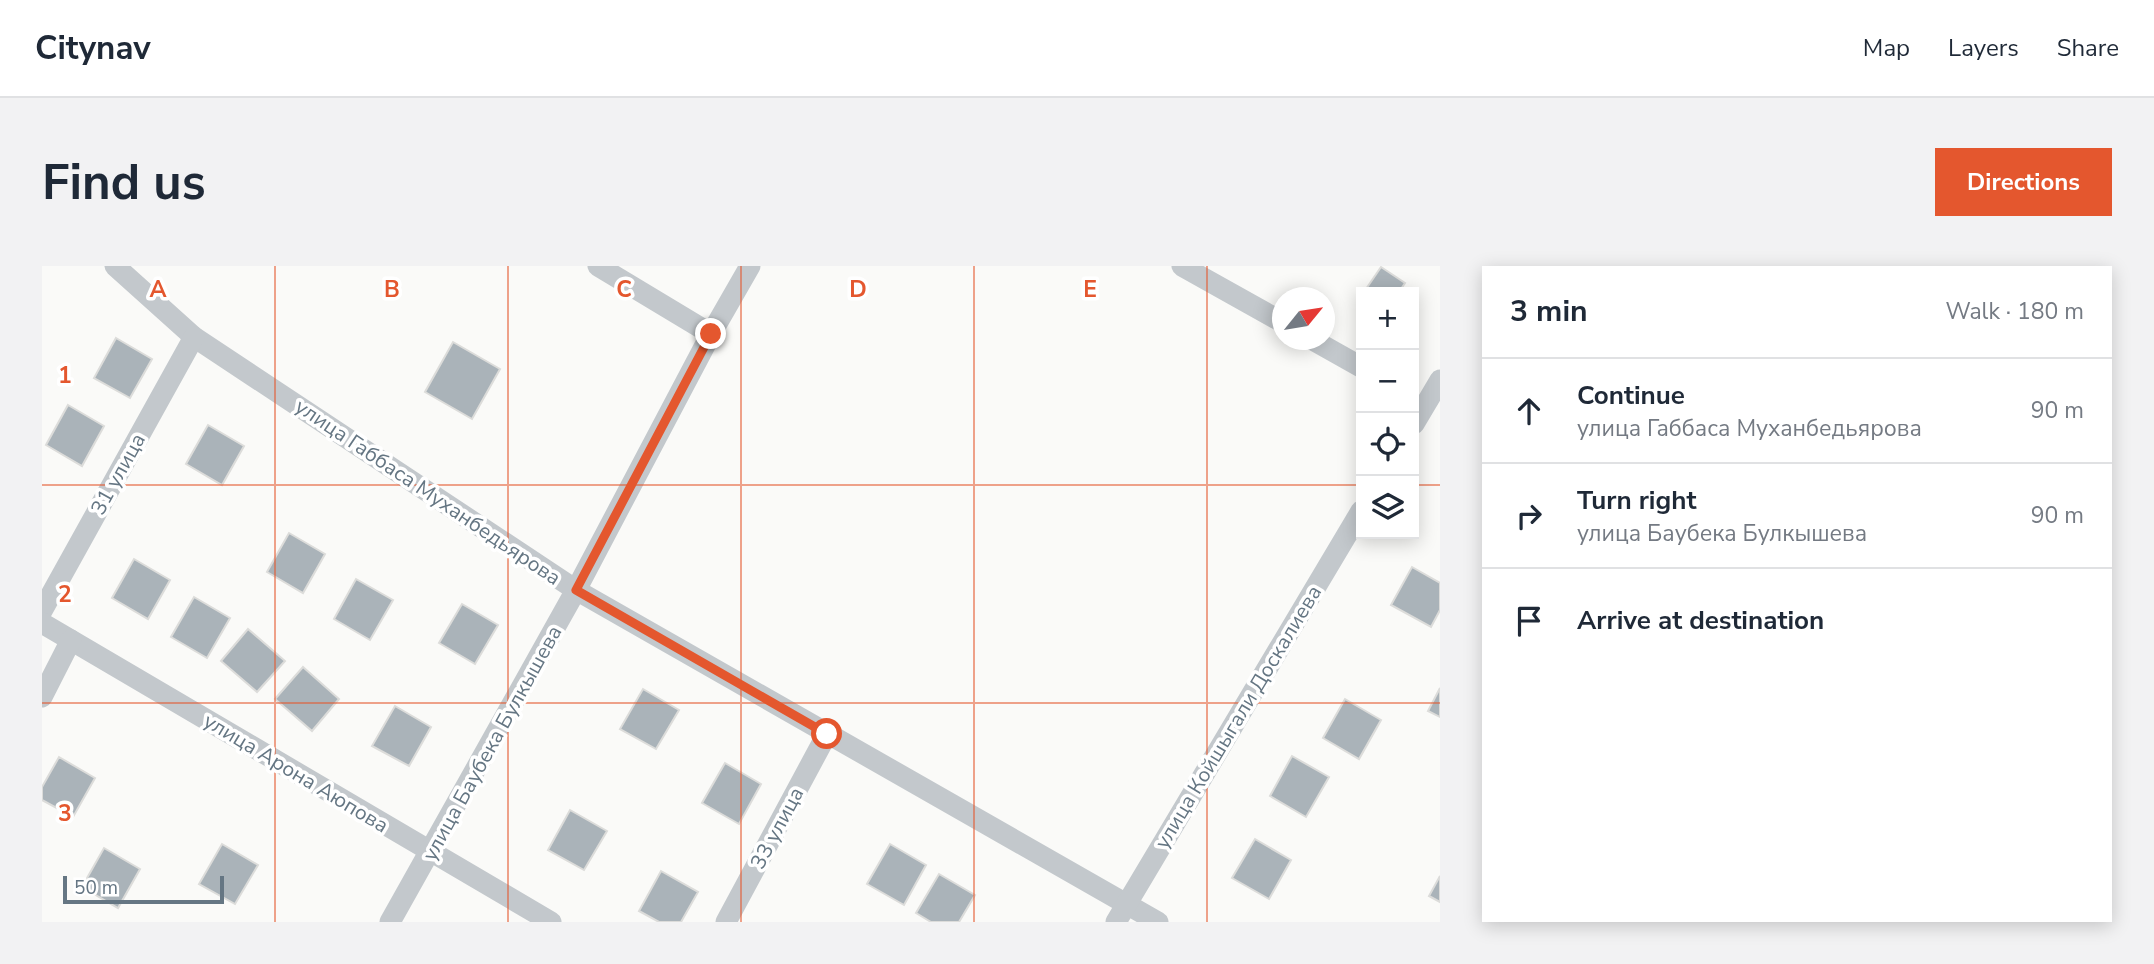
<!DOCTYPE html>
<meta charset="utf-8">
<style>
:root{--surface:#fff;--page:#f2f2f3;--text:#1f2937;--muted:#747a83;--line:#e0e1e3;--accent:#e4572e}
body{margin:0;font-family:"Nunito Sans",sans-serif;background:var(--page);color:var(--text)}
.controls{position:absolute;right:21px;top:21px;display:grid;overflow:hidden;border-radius:0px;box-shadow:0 4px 18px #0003}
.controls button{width:63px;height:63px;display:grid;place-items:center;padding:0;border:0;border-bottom:2px solid var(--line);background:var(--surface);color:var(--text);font:35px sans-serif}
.compass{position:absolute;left:1230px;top:21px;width:63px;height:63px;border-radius:50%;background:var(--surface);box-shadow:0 4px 18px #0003;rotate:60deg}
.scale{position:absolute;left:21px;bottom:18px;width:161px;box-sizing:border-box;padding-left:7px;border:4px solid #657683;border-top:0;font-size:19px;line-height:24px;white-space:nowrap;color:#657683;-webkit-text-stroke:5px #fff;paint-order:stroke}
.stop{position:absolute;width:21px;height:21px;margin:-16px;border:5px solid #e4572e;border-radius:50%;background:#fff}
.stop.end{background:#e4572e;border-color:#fff;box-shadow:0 2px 7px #0008}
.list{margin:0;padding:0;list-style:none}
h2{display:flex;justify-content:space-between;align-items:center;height:91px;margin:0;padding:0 28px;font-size:30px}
h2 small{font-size:23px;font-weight:400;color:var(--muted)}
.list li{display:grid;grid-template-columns:46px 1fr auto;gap:21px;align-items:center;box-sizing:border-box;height:105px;padding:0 28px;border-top:2px solid var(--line)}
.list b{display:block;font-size:26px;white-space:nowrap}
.list p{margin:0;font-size:23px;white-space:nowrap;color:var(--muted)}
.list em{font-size:23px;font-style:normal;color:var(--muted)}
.icon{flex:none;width:38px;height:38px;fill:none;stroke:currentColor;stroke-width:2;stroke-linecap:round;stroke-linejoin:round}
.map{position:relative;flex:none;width:1398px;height:656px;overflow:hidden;border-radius:0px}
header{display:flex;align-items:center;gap:42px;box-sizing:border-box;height:98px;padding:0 35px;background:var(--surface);border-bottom:2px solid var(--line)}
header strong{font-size:33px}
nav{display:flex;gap:38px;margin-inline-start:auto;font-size:24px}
.intro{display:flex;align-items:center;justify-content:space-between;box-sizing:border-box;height:168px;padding:0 42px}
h1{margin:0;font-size:49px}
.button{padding:18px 32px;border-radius:0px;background:var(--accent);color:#fff;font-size:24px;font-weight:700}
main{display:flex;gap:42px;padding:0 42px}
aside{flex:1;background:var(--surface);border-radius:0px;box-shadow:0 4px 18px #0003}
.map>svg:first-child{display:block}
.building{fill:#aab3b9;stroke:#dcdcda;stroke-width:2}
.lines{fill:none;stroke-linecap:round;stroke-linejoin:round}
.minor{stroke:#c3c8cc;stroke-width:21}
.route{stroke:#e4572e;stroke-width:9}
.grid{fill:none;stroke:#e4572e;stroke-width:2;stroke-opacity:0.55}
.labels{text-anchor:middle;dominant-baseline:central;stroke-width:7;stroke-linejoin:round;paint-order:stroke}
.street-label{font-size:21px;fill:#657683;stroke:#fff}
.grid-label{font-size:23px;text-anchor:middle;font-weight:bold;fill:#e4572e;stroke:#fff;stroke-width:7;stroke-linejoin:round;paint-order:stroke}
</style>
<header>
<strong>Citynav</strong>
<nav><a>Map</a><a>Layers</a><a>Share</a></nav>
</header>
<div class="intro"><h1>Find us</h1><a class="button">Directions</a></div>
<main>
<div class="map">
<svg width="1398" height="656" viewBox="0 0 1398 656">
<rect width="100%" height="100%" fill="#fafaf8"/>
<g class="building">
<path d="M1339,1L1363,17L1357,26H1322Z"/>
<path d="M74,72L110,93L88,132L52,112Z"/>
<path d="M411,76L458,103L430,153L383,126Z"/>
<path d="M26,139L62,160L40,200L4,179Z"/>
<path d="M166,159L202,180L180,219L144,198Z"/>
<path d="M247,267L283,288L261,327L225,306Z"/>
<path d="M92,293L128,314L106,353L70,332Z"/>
<path d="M1370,301L1398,317V344L1389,361L1349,339Z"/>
<path d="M314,313L351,334L328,374L292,353Z"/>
<path d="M152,331L188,352L165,392L129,371Z"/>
<path d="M420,338L456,359L433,398L397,377Z"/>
<path d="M206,363L243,395L215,426L179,395Z"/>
<path d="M261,401L297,433L270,465L233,433Z"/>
<path d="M1398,422V451L1386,445Z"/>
<path d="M601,423L637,444L614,483L578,463Z"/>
<path d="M1303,433L1339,454L1317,493L1281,472Z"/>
<path d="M353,440L389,461L367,500L330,480Z"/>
<path d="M1250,490L1287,511L1264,551L1228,530Z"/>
<path d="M17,491L53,512L31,551L0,534V521Z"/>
<path d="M683,497L719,518L697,558L660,537Z"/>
<path d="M528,544L565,565L542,604L506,584Z"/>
<path d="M1213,573L1249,594L1227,633L1190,612Z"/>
<path d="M180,578L216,599L193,638L157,618Z"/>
<path d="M848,578L884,599L862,639L825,618Z"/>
<path d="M62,582L98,603L76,642L40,621Z"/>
<path d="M619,605L656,626L639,656H617L597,645Z"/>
<path d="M897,608L933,629L917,656H889L874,647Z"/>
<path d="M1398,610V636L1387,630Z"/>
</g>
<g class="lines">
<g class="minor">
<path d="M73,0L152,71L534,324L1116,656"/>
<path d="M556,0L669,68"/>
<path d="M1140,0L1240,56"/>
<path d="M1271,74L1319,101"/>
<path d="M1372,158L1398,114"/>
<path d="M0,345L152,71"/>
<path d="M0,357L509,656"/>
<path d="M0,431L29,374"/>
<path d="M348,656L534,324L669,68L708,0"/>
<path d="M684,656L785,468"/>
<path d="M1074,656L1319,245"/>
</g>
</g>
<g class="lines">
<path class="route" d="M669,68L534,324L785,468"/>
</g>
<path class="grid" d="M233,0V656M466,0V656M699,0V656M932,0V656M1165,0V656M0,219H1319M1372,219H1398M0,437H1398"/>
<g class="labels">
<g class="street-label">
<text transform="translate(76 208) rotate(-61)">31 улица</text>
<text transform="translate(386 226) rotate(34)">улица Габбаса Муханбедьярова</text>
<text transform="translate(1196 451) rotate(-59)">улица Койшыгали Доскалиева</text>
<text transform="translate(450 477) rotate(-61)">улица Баубека Булкышева</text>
<text transform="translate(254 507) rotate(31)">улица Арона Аюпова</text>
<text transform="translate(735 562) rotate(-62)">33 улица</text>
</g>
</g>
<g class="grid-label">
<text x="116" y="31">A</text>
<text x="350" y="31">B</text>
<text x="582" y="31">C</text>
<text x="816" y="31">D</text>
<text x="1048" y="31">E</text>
<text x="23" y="117">1</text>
<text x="23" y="336">2</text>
<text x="23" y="555">3</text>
</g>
</svg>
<div class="controls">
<button>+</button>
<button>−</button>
<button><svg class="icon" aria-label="locate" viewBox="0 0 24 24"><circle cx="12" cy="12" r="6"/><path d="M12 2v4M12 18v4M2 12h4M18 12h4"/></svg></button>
<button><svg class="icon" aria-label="layers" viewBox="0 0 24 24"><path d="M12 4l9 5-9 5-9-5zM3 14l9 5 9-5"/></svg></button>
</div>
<svg class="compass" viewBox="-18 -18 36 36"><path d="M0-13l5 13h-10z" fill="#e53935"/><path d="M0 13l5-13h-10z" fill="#747a83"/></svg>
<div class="scale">50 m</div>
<div class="stop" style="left:785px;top:468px"></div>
<div class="stop end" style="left:669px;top:68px"></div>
</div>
<aside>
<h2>3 min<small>Walk · 180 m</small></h2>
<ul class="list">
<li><svg class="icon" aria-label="ahead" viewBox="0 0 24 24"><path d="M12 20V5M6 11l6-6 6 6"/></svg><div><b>Continue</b><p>улица Габбаса Муханбедьярова</p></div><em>90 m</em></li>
<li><svg class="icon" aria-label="right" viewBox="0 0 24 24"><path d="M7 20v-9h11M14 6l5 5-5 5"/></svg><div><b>Turn right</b><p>улица Баубека Булкышева</p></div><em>90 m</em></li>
<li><svg class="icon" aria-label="arrive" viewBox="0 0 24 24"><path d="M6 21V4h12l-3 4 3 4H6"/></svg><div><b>Arrive at destination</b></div></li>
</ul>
</aside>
</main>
